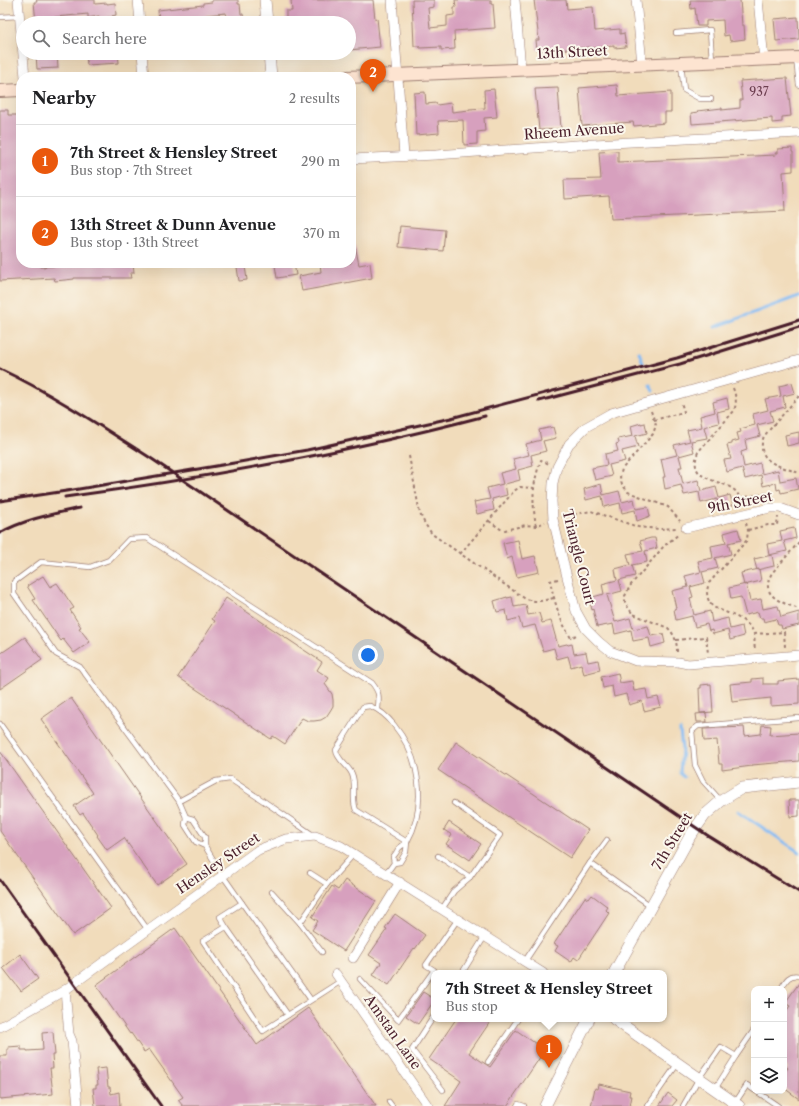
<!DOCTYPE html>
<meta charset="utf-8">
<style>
:root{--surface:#fff;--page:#f6f6f6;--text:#202124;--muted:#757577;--line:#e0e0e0;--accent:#ea580c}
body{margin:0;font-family:"Libre Caslon Text",serif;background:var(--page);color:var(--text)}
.controls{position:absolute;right:12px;bottom:12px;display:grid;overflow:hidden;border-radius:8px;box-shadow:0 4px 16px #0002}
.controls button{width:36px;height:36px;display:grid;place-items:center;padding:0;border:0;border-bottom:1px solid var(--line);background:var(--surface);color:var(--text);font:20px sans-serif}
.you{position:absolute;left:368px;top:655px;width:14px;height:14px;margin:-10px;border:3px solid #fff;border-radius:50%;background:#1a73e8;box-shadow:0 0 0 6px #1a73e833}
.badge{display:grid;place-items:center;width:26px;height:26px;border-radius:50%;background:var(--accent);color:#fff;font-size:13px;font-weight:700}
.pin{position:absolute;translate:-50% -33px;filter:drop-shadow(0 1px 2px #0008)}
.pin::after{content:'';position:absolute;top:21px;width:14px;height:12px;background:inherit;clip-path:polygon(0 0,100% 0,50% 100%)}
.popup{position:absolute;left:431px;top:970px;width:236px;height:52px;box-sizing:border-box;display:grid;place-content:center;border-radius:8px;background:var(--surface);filter:drop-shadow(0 1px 3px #0005);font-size:13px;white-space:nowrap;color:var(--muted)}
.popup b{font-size:15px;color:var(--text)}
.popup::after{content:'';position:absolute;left:50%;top:100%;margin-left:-8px;border:8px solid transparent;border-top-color:var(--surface)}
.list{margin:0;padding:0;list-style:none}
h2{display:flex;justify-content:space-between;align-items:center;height:52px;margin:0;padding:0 16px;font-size:17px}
h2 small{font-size:13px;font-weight:400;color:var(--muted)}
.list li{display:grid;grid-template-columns:26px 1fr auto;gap:12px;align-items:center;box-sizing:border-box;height:72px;padding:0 16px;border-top:1px solid var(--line)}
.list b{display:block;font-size:15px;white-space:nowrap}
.list p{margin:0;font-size:13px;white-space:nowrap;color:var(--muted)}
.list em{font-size:13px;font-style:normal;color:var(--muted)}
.icon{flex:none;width:22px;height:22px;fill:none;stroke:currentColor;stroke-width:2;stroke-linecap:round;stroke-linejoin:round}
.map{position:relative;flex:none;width:799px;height:1106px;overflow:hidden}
.search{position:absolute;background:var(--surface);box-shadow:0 4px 16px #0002;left:16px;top:16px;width:340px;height:44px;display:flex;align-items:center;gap:10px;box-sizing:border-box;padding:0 14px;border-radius:22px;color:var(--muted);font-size:15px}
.panel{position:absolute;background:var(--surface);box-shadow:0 4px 16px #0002;left:16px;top:72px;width:340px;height:196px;border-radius:16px}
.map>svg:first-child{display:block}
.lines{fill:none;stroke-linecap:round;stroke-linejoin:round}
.stream{stroke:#84bcf4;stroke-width:3}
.building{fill:#d7a0be}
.service-casing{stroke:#9e7e73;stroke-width:6}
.minor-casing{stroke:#9e7e73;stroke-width:10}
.tertiary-casing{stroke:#9e7e73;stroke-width:12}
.secondary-casing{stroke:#9e7e73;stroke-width:14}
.path{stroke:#9e7e73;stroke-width:2;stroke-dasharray:3 3;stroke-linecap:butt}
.service{stroke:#fff;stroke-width:4.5}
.minor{stroke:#fff;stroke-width:9}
.tertiary{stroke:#fff;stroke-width:11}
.secondary{stroke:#fde4d1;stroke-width:12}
.rail{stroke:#4a1f2b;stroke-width:3}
.labels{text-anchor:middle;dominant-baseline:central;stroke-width:4;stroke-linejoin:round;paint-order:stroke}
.number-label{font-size:12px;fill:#6d3f50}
.street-label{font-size:14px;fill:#4a1f2b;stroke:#fbf7ec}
</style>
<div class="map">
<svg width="799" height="1106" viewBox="0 0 799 1106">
<rect width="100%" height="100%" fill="#fbf7ec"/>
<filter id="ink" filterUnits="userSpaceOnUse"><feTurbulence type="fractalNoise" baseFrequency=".025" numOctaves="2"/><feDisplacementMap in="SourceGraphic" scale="8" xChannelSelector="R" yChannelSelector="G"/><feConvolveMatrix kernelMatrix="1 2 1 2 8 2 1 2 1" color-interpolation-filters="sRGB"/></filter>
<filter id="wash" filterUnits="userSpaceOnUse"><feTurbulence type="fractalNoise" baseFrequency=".012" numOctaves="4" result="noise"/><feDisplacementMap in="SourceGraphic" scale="16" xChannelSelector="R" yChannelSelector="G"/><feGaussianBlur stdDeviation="0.9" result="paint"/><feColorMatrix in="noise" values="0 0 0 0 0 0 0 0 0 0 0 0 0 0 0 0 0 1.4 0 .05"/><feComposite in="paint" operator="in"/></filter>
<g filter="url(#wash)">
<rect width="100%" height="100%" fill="#f1dcbb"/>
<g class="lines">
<g class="stream">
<path d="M715,327L799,296"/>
<path d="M639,352L643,363"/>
<path d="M650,385L653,391"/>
<path d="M680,730L682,749L680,773L684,777"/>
<path d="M738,811L799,852"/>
</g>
</g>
<g id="blocks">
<g class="building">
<path d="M36,0H95V4L107,3V4L115,3L116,15L112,16L113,17L99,18V16L88,18V14L55,17V23H36L34,2H37Z"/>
<path d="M212,0H238V4H240L241,14H243L244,23H228L226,13L206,15L207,23H159L158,10L203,5V3L212,2Z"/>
<path d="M291,0H373L375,19L377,18L380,47L349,50V23H292V20H286V11H292Z"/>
<path d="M412,0H434V7L428,8L430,28L447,26V16L454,15V7H456L455,0H491V4H493L495,28L454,31L455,49L441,50V47L420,48L419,46H414Z"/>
<path d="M534,0H566L567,9L593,7L595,31L620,29V34L624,33L626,47L614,48V46L591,48V47L543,51V50H537L536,40H539Z"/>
<path d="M690,0H740L742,25H744L745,39L730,41L729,35L724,36L723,20L706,21V26H697L695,8L691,9Z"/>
<path d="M798,17L799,39L776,41L774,19Z"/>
<path d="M36,53H57L58,68L37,69Z"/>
<path d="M86,53H118L119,63L87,65Z"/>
<path d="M787,78L791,116L782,117V122L772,123V118L692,124L691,113L698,112L697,111L722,108V110L740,108V100H742L740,81Z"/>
<path d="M617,85L618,96L671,92V112H665V123L634,126L633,122L582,126L579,88Z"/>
<path d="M558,88L561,129L539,130L535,89Z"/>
<path d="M494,89L497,117L484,118L485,131L477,132V144L464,145L463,120L438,121L439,133L416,135L414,93L425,92L426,104L436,103L437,105L451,103L452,112L469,110V109L485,108L484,90Z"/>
<path d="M0,110H8V115H18V121H21V263H40V266L41,267L87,264V263H133L134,273H130L131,278H74V279L55,281L54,278L0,281Z"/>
<path d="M792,148V152H793V171L783,172L785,211L611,219L609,196L565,199L564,180L601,179L599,152L618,151V162L776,155L775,153H778V149Z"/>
<path d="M400,226L445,230L443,251L398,247Z"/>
<path d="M351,245H355L359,265L370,263L372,278L302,291L299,276L321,272L320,263H351Z"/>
<path d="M283,263H294L296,275L277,278L275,265Z"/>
<path d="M245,266L247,280L239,281L237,267Z"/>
<path d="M792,383L795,393L783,396L785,407L770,411L773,421L757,425L760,436L745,440L747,450L741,452L744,467L760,463L762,474L778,470L780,481L796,478L798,489L781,493L780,489L777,490L776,483L763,486L761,475L745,479L742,468L727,472L724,460L731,459L727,445L732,444V442L739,440L737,433L741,432L740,429L755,425L753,414L768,410L765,399L781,396L779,386Z"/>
<path d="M727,398L729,409L717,412L719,423L704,427L707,438L691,441L694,452L679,456L682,467H679L683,484L698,480L701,491L716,487L719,498L730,495L733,505L719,509L717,499L701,503L699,492L684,495L681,485L665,489L663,477H665L661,459L677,455L674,445L690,441L687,430L702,427L700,416L715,412L713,402Z"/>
<path d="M641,423V424L645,423L647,433L635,436L638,447L622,451L625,461L609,465L612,476L595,480L592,468L607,465L605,454L618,451L616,444L619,443L618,439L633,436L631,426Z"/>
<path d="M553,427L556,438L543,441L546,451L531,455L533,466L518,470L520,480L505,484L507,495L492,499L494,510L477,514L474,502L490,499L487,488L503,484L500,473L516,469L513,459L529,455L526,444L541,440L539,430Z"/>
<path d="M799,432V443L787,446L785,435Z"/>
<path d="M601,484L603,495L619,491L622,502L634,499L636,509L648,507L650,516L637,521L635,510L622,513L620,503L604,507L602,496L586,500L584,489Z"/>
<path d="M794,528L796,538L784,541L787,551L769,555L767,544L782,541L780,531Z"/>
<path d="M738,529L741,540L728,543L731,554L715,558L718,568L702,572L705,583L690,587L693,597L690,598L694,615L710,611L712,622L728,618L730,629L742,626L744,636L730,640L728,630L713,634L712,630L709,631L707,624L695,627L692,616L676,620L674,609L676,608L672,591L688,587L685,576L701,572L698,561L713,558L711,546L726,543L724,533Z"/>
<path d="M651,538H655L657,548L645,551L647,562L632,565L635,576L619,580L622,591L607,595L615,622L630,618L633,629L648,626L651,636L663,634L665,643L651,647L649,638L633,641L631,630L615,634L613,624L597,627L593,609L592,610L589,598L604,594L602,584L617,580L615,569L630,565L627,554L643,551L640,541Z"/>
<path d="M518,540L522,559L535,556L539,572L517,577L512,557L507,559L503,543Z"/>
<path d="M772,555L774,566L757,570L754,559Z"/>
<path d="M759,569L761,581L744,585L741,573Z"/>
<path d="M43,576L50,587L57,583L74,608L70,610L81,627L79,628L90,642L74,653L63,639L61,641L33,600L35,599L27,586Z"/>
<path d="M746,584L750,601L761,599L763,609L778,606L781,617L799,612V625L782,629L781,625H778L776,619L764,622L763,618H760L758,612L746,615L741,597L731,599L729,588Z"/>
<path d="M507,597V598L512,597L514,607L526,605L528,615L539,613L542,623L551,621L558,646L567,644L568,645L572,644L574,654L586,652L588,662L598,660L600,670L584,674L581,664L571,667L568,656L557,659L554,648L543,651L535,625L522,628L519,618L508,621L506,610L497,612L494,601Z"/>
<path d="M226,598L322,662L317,670L329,678L325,684L332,694L333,700V706L330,711L326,717L321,720L314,721H308L302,718L285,744L273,736L271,739L178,677L215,621L212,619Z"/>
<path d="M25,637L42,660L0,689V654Z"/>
<path d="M618,673L620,683L632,681L634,691L646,689L648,699L658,697L661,707L644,711L642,701L629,705L626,694L614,697L612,686L603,688L601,677Z"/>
<path d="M763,678V684H778V681L799,679V704L771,706V698L732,702L730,684L752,682V679Z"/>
<path d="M711,684L713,712L700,713L699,688H701V685Z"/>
<path d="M71,698L187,864L157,885L124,838L107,850L97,836L98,835L83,813L80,815L74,806L93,793L41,719Z"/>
<path d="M706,713L707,722H697L696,714Z"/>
<path d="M762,725L771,726L770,735L799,733V761L752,765V766L722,770V764H719L717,740L704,741L703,729L744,727L745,736L761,734Z"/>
<path d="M456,742L588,830L570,858L438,770Z"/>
<path d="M0,751L111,908L73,935L0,831Z"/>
<path d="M789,800H799V816L790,817Z"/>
<path d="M449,822L481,844L470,860L446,844L452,835L444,830Z"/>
<path d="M345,880L376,901L344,951L312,930L318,921L312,917L332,886L338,890Z"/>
<path d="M592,895L608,907L606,910L609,913L578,960L574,957L571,962L555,951L558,946L554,944L585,897L589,899Z"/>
<path d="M395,914L425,935L415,949L414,948L389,985L373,975L381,963L369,955L387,929L385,928Z"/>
<path d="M175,928L257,1045L308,1008L376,1106H183L178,1100L183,1097L149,1049L144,1052L131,1033L130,1034L96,985Z"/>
<path d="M20,954L38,979L21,991L3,968Z"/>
<path d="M799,983V1099L784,1088V1073L788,1068L784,1065V1014L790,1006L785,1003Z"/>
<path d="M423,992L434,999V1001L418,1024L406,1016Z"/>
<path d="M456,1019H492L469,1053L490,1067L516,1030L545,1050L507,1106H445L461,1081L429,1059Z"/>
<path d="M53,1032L55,1055H52L53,1068H50L53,1094L0,1099V1056H7V1049H9L8,1047L21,1046V1050H27V1051L43,1050L42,1033Z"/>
<path d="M106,1068L108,1087H110L111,1094L119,1092L120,1106H95L93,1088H96V1085H98L96,1069Z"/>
<path d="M599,1084L630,1091L629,1096H632L630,1106H591L595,1088L598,1089Z"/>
<path d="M668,1093L677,1100L672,1106H659Z"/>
</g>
</g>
</g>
<g filter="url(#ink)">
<use href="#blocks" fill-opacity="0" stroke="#9e7e73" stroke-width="1"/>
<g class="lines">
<g class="service-casing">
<g id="service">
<path d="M0,17L20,16"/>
<path d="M676,33L710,30L712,60"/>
<path d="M796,58L799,85"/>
<path d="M681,64L684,90L700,99H711"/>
<path d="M370,706C380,710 387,716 394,725C420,757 428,805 407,842L356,810C351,799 357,786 352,774C348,765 337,760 336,750L363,707Z"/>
<path d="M0,724L148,930"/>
<path d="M179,801L216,781L230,779L262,800L313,835"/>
<path d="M721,801L703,781L695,765L692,731L698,726L799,718"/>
<path d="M186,817L179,801L80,667L56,654L14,594V582L41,562L90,567L109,560L129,539L147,538L372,683C380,693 379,697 378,709"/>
<path d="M205,846L196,842L185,825L186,817L193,819L205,837V846L223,876L242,903"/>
<path d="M438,856L470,877"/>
<path d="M590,863L607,840"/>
<path d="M310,873L327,884"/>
<path d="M386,874L394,863L393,857L396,853L399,848L407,842L406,852L400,862L394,863"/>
<path d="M272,892L300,923L327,884L354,854"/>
<path d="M442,909L454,891L470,877L500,835L454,803"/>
<path d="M300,923L322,952"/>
<path d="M226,927L288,1015"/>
<path d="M525,961L590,863L651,906"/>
<path d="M462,973L485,936"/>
<path d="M360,979L398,1020L434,970L426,965L458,919"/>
<path d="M781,989C785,982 789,973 799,976"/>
<path d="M311,1000L242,903L220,917L226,927L203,941L263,1031L341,981"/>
<path d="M434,1016L412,1050L443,1090"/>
<path d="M736,1056L754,1030"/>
<path d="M488,1062L518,1019"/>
<path d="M756,1091L778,1106"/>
<path d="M389,1102L392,1106"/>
<path d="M735,1103L747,1085L754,1090"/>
<path d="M517,1106L518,1104L524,1106"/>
<path d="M648,1106L678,1063"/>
<path d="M683,1106L699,1078L721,1047L736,1056L715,1089"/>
</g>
</g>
<g class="minor-casing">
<g id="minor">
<path d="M18,0L25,77"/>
<path d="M138,0L140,23"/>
<path d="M392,0L404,156"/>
<path d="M515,0L521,69"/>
<path d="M636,0L642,64"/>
<path d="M758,0L764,60"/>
<path d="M142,53L144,77"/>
<path d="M351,159L436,155L576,145L799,133"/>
<path d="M799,360L611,413L586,427L569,444L557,467L553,483L552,501L553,519L567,577L576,611L586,629L598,641L610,651L636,661L678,662L688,664L799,655"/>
<path d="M686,528L770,508H780L799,515"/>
<path d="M353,958L400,882"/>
<path d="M336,974L428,1106"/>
<path d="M65,990L69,1034L72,1041L78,1106"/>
<path d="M0,1027L65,990L258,850L286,839L315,836L341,846L543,973"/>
</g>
</g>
<g class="tertiary-casing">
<g id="tertiary">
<path d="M265,0L267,23"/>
<path d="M269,53L271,77"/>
<path d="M614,973L690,836L705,815L721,801L742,788L799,782"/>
<path d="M614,1019L739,1106"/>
<path d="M545,1106L589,1019"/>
</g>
</g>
<g class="secondary-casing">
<g id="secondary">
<path d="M347,77L799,58"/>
<path d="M0,91L21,90"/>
</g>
</g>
<g class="path">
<path d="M733,388C736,397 737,402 734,411L698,452C687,481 717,478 733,489C739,493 740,499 741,505"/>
<path d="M799,396L764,436C754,462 780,466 799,473"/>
<path d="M651,411L656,425L653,434L622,469L620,477L622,484L628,492L668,507L680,521"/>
<path d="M654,420L684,412L681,402"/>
<path d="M409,456L420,514L425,524L432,534L524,598C536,603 542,601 554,598"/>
<path d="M740,498L767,493L768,499"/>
<path d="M562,517L591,511L638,527L659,529L677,528"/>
<path d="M489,521L502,530H505L526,525L536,526L545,522"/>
<path d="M746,523L748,530L747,540L709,583C706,592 706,599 713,607C726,613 750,619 754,634C755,639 754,645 755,650"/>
<path d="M536,526C532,500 532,485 541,460L549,464"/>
<path d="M748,530L768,525H777L778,517"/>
<path d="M799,542L772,573C758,596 783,603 799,609"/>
<path d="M460,554L514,491L520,487L534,488"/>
<path d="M558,579L550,581C555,603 559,619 571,638L578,634"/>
<path d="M754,634L784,632L785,647"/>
<path d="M676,640L706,637L708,653"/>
<path d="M677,652C677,642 675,635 668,628L633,614L629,609L625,602V596L630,586L664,546L679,534"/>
</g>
<use href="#service" class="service"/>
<use href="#minor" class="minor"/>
<use href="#tertiary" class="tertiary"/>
<use href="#secondary" class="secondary"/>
<g class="rail">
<path d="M0,369C53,394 102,427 152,459L707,835L799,892"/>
<path d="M539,401L680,364L799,327"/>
<path d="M65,497C206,478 348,452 485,416"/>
<path d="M0,501L73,490L234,463L307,450L451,418L677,358L799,320"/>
<path d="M0,533C25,519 53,514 80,508"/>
<path d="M0,880L161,1106"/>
</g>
</g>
</g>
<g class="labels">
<g class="number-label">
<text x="759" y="91">937</text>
</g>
<g class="street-label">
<text transform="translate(572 52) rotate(-3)">13th Street</text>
<text transform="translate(574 131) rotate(-4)">Rheem Avenue</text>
<text transform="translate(740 502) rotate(-11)">9th Street</text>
<text transform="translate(579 557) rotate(76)">Triangle Court</text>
<text transform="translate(672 841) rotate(-59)">7th Street</text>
<text transform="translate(218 863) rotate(-34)">Hensley Street</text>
<text transform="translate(393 1032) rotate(55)">Amstan Lane</text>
</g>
</g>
</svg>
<div class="controls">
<button>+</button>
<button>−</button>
<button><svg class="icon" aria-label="layers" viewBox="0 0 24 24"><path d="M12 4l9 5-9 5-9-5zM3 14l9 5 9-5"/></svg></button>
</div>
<div class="you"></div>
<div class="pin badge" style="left:549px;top:1068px">1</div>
<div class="popup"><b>7th Street &amp; Hensley Street</b>Bus stop</div>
<div class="pin badge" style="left:373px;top:92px">2</div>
<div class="search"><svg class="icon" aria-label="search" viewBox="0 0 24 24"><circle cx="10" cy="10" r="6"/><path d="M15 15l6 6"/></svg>Search here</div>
<section class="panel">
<h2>Nearby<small>2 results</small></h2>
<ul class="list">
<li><span class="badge">1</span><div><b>7th Street &amp; Hensley Street</b><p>Bus stop · 7th Street</p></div><em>290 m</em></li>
<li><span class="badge">2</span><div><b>13th Street &amp; Dunn Avenue</b><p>Bus stop · 13th Street</p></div><em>370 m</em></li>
</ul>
</section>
</div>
